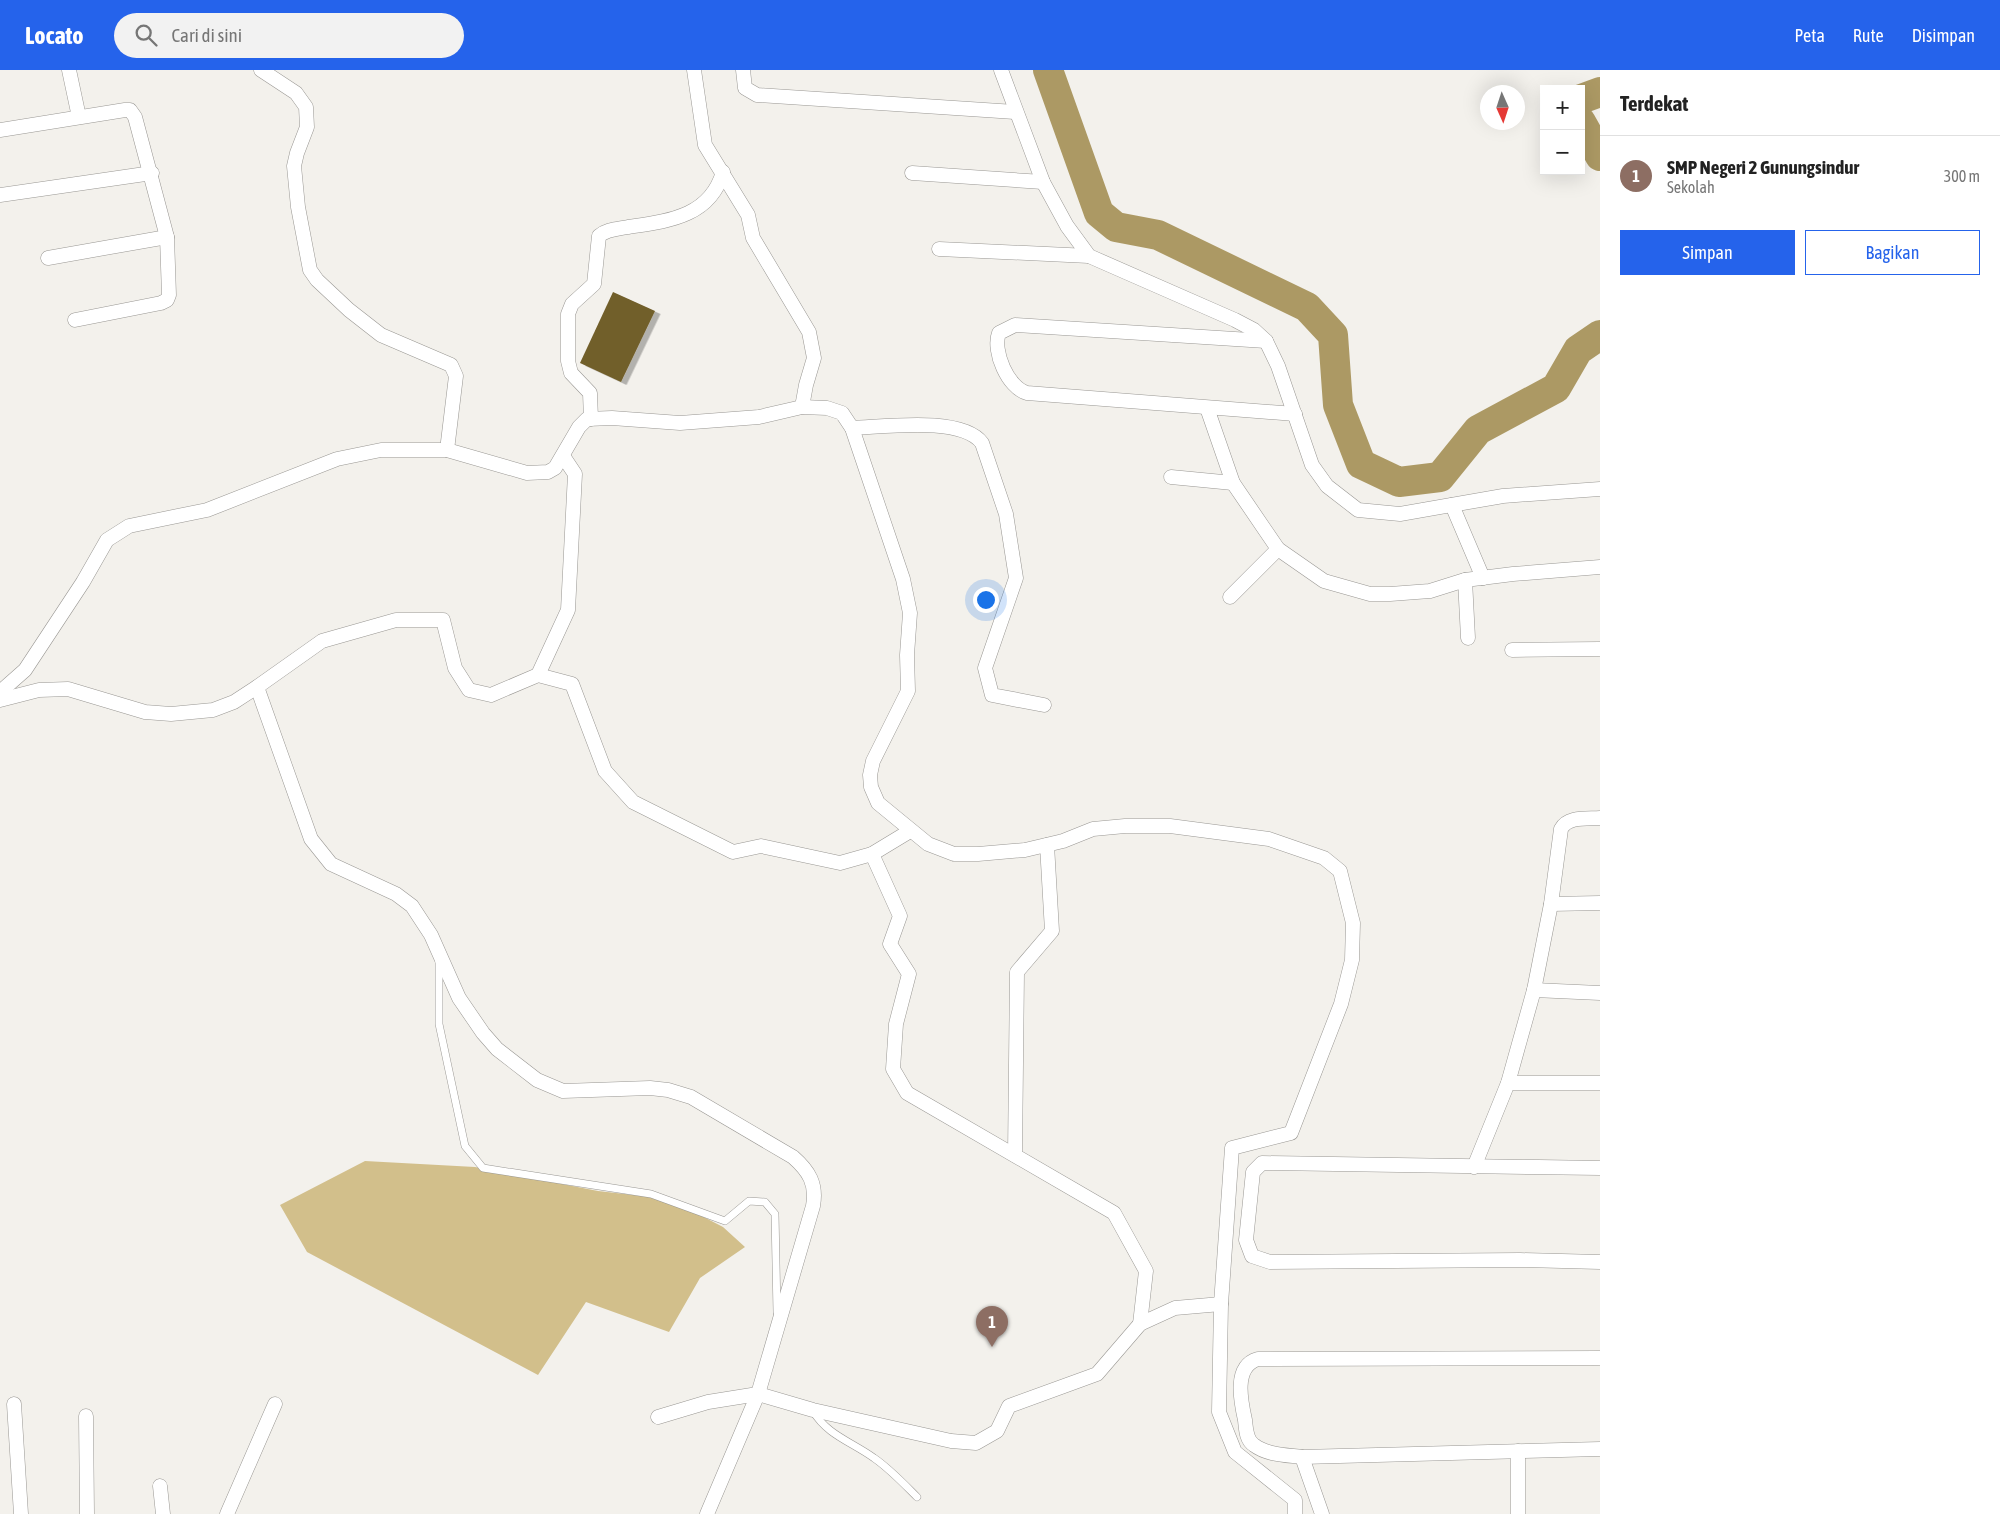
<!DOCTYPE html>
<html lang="id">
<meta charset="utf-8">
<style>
:root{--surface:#fff;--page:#f2f2f2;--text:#222;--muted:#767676;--line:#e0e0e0;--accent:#2563eb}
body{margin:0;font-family:"Asap Condensed",sans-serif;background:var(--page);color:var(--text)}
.controls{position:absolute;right:15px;top:15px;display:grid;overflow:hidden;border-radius:0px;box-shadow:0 5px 20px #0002}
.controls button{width:45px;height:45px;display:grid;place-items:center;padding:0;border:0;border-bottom:1px solid var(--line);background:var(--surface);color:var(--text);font:25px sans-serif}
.compass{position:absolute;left:1480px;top:15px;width:45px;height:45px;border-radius:50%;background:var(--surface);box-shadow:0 5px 20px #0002;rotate:177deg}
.you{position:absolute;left:985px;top:529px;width:18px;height:18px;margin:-12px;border:4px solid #fff;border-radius:50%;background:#1a73e8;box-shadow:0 0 0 8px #1a73e833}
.badge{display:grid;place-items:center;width:32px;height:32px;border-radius:50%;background:var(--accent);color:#fff;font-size:16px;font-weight:700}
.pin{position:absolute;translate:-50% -41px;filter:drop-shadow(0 1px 2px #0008)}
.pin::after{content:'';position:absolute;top:26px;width:18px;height:15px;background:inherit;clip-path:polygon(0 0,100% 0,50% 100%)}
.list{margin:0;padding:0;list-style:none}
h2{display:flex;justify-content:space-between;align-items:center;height:65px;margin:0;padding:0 20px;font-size:21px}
h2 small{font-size:16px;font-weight:400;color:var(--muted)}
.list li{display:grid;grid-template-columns:32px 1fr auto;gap:15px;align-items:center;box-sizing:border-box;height:80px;padding:0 20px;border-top:1px solid var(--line)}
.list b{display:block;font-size:19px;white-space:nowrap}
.list p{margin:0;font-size:16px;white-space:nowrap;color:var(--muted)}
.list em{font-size:16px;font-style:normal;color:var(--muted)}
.actions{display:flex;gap:10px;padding:15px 20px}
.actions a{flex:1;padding:11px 0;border:1px solid var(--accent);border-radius:0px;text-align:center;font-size:18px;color:var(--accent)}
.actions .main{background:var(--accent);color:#fff}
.icon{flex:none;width:28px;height:28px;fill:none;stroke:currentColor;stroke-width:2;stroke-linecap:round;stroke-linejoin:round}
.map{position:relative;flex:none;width:1600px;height:1444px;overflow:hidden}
header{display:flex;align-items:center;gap:30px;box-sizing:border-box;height:70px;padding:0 25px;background:var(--accent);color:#fff}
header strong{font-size:24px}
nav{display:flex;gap:28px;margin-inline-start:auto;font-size:18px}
.search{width:350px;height:45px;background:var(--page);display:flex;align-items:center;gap:12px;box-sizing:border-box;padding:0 18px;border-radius:28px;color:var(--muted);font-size:19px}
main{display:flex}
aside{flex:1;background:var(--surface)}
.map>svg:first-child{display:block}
.green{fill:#d2bf8b}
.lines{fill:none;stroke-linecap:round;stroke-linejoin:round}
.river{stroke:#ac9964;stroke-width:30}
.building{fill:#715e2a;filter:url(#shadow)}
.service-casing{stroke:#999793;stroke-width:8}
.minor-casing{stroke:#999793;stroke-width:15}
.service{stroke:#fff;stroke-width:7}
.minor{stroke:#fff;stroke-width:14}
</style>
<header>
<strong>Locato</strong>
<div class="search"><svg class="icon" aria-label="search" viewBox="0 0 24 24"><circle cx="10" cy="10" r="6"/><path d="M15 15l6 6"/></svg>Cari di sini</div>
<nav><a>Peta</a><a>Rute</a><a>Disimpan</a></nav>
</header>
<main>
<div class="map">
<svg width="1600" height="1444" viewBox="0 0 1600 1444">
<defs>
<filter id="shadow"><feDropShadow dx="5.5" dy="3" stdDeviation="0" flood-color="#0004"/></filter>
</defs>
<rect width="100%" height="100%" fill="#f3f1ec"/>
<path class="green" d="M365,1091L475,1097L598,1121L669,1129L723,1157L745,1177L700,1208L669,1262L586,1232L538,1305L307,1182L280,1135Z"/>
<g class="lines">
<g class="river">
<path d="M1048,0L1099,143L1116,157L1158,165L1307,237L1333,265L1338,335L1361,394L1399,412L1440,407L1478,360L1556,318L1578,280L1600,265"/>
<path d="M1581,29L1600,22"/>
<path d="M1581,52L1600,86"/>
</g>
</g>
<path class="building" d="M613,222L655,241L621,312L580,293Z"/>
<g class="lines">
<g class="service-casing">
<g id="service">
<path d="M439,890V954L465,1076L483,1098L651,1124L725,1151L749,1131L765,1132L775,1144L777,1242"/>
<path d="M813,1341C827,1365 852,1372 874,1388C890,1399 904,1414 917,1427"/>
</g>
</g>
<g class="minor-casing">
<g id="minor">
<path d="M69,0L79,47"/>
<path d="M261,0L296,23L306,37L307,57L297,83L294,96L298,137L310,200L317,210L349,240L381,265L451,295L456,306L447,380"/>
<path d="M694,0L705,75L748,145L753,168L809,262L814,288L806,315L802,337"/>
<path d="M743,0L745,18L757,25L1015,42"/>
<path d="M1001,0L1043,112L1067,156L1089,186L1235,250L1254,260L1266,271L1278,296L1312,395L1327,416L1358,440L1400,444L1503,426L1600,419"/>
<path d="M0,60L125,40H130L135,47L167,167L169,225L167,230L161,233L75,250"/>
<path d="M912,103L1043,112"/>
<path d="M0,125L152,103"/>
<path d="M939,179L1089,186"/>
<path d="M48,188L167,167"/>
<path d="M1266,271L1015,255L999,263C992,281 1008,318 1027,323L1295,344"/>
<path d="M1207,338L1233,413L1278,479L1324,511L1370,524H1390L1430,521L1465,510L1513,504L1600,497"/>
<path d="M591,349L590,323L571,303L568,291V244L572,234L594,214L599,166C607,159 618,159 628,157C668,151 710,147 723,102"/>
<path d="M852,358C885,357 961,346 982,373L1006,444L1016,508L985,598L992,625L1044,635"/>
<path d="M1171,407L1233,413"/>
<path d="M1452,435L1483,508"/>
<path d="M1465,510L1468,568"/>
<path d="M1230,527L1278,479"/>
<path d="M1512,580L1600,579"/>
<path d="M538,605L568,540L575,404L563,386"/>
<path d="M257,617L311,769L331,794L396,824L412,836L431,865L459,928L483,963L497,979L537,1010L563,1021L650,1018L668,1020L691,1027L793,1087C809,1101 817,1114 813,1136L758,1324L707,1444"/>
<path d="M0,622L25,600L83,512L107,470L129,456L207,440L337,389L381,380H447L527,403L548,402L555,398L579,357L587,349L612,348L680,353L759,347L802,337L827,338L842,343L852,358L903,509L910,543L907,585L908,621L873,691L870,705L871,717L878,733L928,774L954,784H978L1025,780L1063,771L1093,759L1125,756H1170L1269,769L1324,788L1340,801L1353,853L1352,890L1341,934L1291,1063L1232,1078L1221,1234L1219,1342L1235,1382L1295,1430V1444"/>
<path d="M0,630L39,620L68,619L145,642L171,644L213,640L234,632L257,617L322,571L396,550H443L455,598L469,620L491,625L538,605L572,614L605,701L633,732L733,782L761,776L840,793L872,784L910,761"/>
<path d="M872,784L900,846L890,874L909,904L896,954L893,999L907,1023L1114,1143L1146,1201L1140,1254"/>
<path d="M1551,834L1600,833"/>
<path d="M1534,920L1600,923"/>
<path d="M1508,1013H1600"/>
<path d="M1015,1085L1017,902L1052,861L1047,775"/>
<path d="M1474,1097L1508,1013L1534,920L1551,834L1561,759C1568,746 1587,749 1600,748"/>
<path d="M1600,1098L1262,1093L1253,1102L1246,1170L1252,1186L1270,1192L1520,1190L1600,1192"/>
<path d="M1600,1288L1258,1289C1233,1296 1241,1332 1245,1350C1246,1359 1246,1370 1254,1375C1267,1385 1286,1385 1302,1387L1600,1379"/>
<path d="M14,1334L21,1444"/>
<path d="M86,1346L87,1444"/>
<path d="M658,1347L708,1332L758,1324L813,1340L951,1371L976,1373L997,1361L1009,1336L1097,1304L1140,1254L1175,1238L1221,1234"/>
<path d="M1518,1381V1444"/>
<path d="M1302,1387L1322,1444"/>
<path d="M160,1416L163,1444"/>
<path d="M227,1444L275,1334"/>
</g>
</g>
<use href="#service" class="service"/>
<use href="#minor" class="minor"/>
</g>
</svg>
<div class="controls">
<button>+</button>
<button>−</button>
</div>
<svg class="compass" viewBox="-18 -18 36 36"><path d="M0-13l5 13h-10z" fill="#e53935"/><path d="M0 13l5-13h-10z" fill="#767676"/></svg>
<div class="you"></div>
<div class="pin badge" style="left:992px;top:1277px;background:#8d6e63">1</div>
</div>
<aside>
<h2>Terdekat<small></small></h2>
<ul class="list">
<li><span class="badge" style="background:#8d6e63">1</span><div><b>SMP Negeri 2 Gunungsindur</b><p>Sekolah</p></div><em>300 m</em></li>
</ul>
<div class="actions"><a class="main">Simpan</a><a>Bagikan</a></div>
</aside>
</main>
